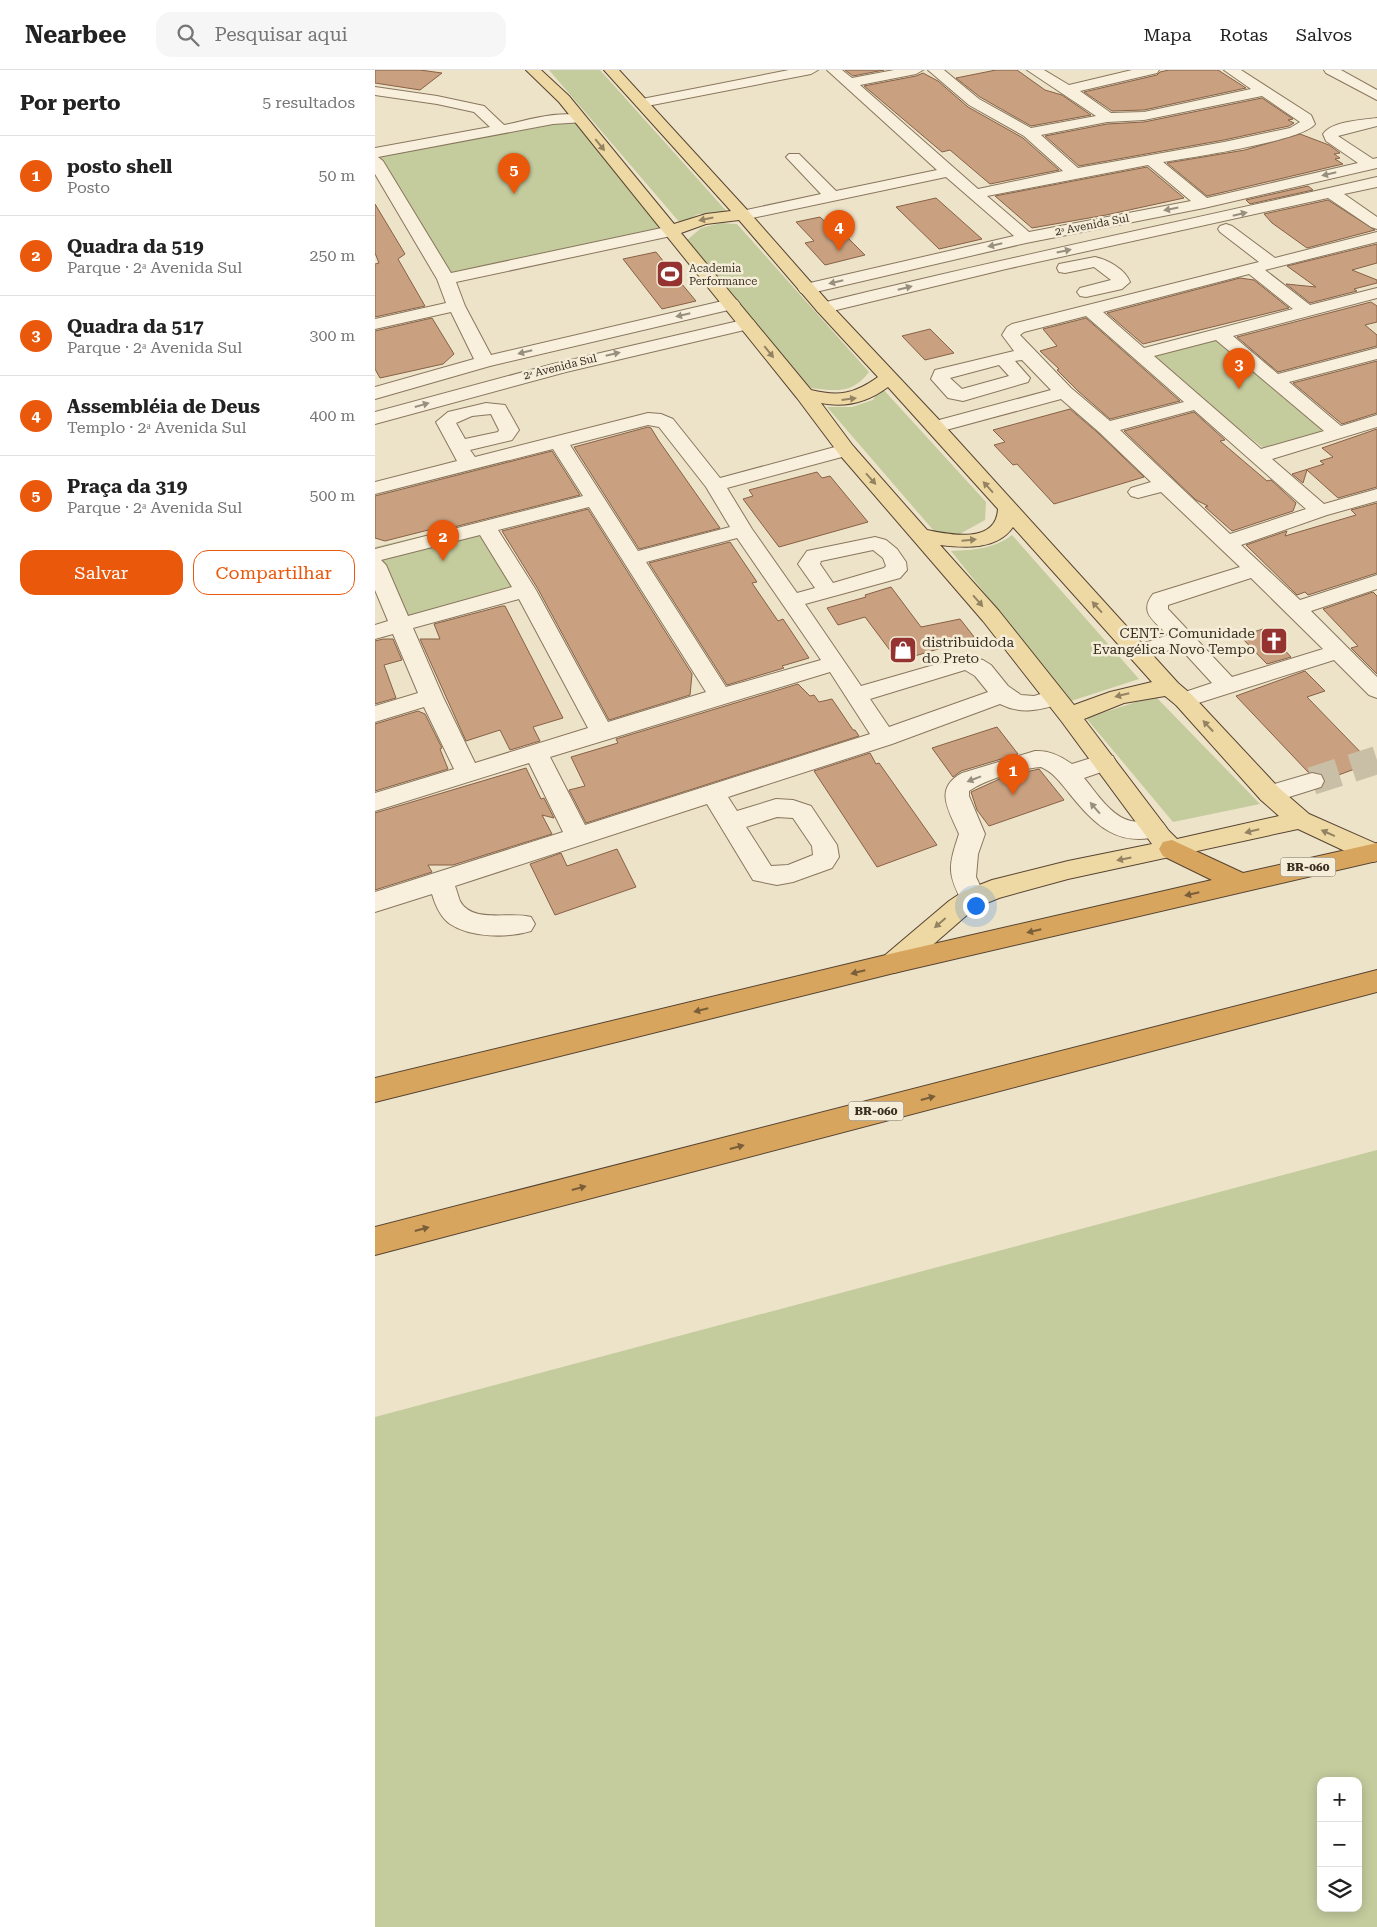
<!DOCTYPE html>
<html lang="pt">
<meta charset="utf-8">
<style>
:root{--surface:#fff;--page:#f6f6f6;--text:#222;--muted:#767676;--line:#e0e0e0;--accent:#ea580c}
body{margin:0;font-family:"Roboto Serif",serif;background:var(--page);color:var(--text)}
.controls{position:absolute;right:15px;bottom:15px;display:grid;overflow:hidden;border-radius:10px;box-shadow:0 2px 12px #0003}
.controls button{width:45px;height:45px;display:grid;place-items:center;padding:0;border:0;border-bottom:1px solid var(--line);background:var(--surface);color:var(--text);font:25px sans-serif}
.you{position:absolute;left:600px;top:835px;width:18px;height:18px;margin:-12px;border:4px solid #fff;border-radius:50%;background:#1a73e8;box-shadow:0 0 0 8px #1a73e833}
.badge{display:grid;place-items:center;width:32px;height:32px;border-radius:50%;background:var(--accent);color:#fff;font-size:16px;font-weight:700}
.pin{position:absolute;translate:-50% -41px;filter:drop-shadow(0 1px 2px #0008)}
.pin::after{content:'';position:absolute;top:26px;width:18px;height:15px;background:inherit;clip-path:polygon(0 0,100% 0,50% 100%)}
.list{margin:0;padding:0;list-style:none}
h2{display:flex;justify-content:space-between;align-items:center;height:65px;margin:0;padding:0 20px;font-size:21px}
h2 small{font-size:16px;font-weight:400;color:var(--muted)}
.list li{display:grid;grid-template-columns:32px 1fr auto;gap:15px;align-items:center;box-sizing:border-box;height:80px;padding:0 20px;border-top:1px solid var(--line)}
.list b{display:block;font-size:19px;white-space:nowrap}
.list p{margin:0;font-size:16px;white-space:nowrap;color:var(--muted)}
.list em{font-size:16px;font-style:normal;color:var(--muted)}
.actions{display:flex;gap:10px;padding:15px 20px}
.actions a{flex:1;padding:11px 0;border:1px solid var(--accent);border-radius:15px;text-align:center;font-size:18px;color:var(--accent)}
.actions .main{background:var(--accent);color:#fff}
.icon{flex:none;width:28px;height:28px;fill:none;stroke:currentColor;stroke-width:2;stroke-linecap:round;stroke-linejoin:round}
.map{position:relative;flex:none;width:1002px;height:1857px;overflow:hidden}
header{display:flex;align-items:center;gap:30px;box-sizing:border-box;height:70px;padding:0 25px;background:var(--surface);border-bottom:1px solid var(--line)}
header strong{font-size:24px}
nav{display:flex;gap:28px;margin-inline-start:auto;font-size:18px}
.search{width:350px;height:45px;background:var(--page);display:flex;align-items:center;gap:12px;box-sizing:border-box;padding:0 18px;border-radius:15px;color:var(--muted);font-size:19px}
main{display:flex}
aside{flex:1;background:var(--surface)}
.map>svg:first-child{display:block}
.green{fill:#c4cb9d;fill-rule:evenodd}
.building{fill:#c9a180;stroke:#876145}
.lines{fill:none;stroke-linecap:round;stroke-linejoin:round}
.minor-tunnel{stroke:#c9bfa7;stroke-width:28;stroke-dasharray:28 14;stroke-linecap:butt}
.minor-casing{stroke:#89765e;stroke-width:2}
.major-casing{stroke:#574432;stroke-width:2}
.highway-casing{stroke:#574432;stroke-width:2}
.minor{fill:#f8f0dc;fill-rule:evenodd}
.major{fill:#eed8a3;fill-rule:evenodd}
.highway{fill:#d7a55e;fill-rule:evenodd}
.oneway{fill:#948362}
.oneway2{fill:#998f7e}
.oneway3{fill:#795e39}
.labels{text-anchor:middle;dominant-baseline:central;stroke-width:5;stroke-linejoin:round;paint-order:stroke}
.far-street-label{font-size:11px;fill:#3a2e21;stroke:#f5edd8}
.far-poi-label{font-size:11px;fill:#3a2e21;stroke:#f5edd8;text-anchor:start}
.shield{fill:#f5edd8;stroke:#726758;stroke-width:1}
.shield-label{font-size:12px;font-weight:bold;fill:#3a2e21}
.poi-label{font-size:14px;fill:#3a2e21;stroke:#f5edd8;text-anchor:end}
</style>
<header>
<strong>Nearbee</strong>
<div class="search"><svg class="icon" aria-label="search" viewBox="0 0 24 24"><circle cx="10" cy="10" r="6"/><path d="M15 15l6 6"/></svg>Pesquisar aqui</div>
<nav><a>Mapa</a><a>Rotas</a><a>Salvos</a></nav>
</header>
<main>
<aside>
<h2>Por perto<small>5 resultados</small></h2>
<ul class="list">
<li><span class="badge">1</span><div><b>posto shell</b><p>Posto</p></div><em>50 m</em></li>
<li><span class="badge">2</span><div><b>Quadra da 519</b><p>Parque · 2ᵃ Avenida Sul</p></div><em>250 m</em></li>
<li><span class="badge">3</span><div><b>Quadra da 517</b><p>Parque · 2ᵃ Avenida Sul</p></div><em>300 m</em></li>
<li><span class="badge">4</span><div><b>Assembléia de Deus</b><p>Templo · 2ᵃ Avenida Sul</p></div><em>400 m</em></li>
<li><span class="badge">5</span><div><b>Praça da 319</b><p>Parque · 2ᵃ Avenida Sul</p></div><em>500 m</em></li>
</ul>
<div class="actions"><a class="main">Salvar</a><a>Compartilhar</a></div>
</aside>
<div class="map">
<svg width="1002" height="1857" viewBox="0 0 1002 1857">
<rect width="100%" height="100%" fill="#ede3c9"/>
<g class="green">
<path d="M174,0H225L354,144H323L306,154Z"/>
<path d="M194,45L286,159L68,204L0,90V81Z"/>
<path d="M346,153L362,154L494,302C477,324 462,321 436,318L311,171L326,158Z"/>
<path d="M846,258L961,359L891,380L762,280Z"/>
<path d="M506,317L611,432L610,450L581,466L559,461L452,337H477L498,330Z"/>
<path d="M114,450L149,515L19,551L0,504V477Z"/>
<path d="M637,465L764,609L696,631L576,481C598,480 619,479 637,465Z"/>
<path d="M780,626L885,734L798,752L711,648Z"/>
<path d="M1002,1080V1857H0V1347ZM946,1711H983V1838H946Z"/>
</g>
<g class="building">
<path d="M0,0H45L67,3L45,20L0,13Z"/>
<path d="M470,0H509L478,6Z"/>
<path d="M621,0H642L670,20L687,25L716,45L656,56L605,27L581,8Z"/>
<path d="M794,0H843L871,18L769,40L737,41L709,22L782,5L785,2Z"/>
<path d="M548,3L563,11L593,37L648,68L684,100L615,114L575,80L567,82L489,16L541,6Z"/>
<path d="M887,28L918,49L913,50L919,53L914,56L849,70L704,96L670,66L732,54L769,52Z"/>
<path d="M925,64L954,75L965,83L959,84L965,88L960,89L968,94L832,126L792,93L870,80Z"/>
<path d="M772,97L809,128L731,145L657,158L620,126Z"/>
<path d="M933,116L938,120L875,134L871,130Z"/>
<path d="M561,128L607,169L564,179L521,137Z"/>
<path d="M953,130L1000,160L932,178L897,153L889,144Z"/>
<path d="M0,134L30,184L23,189L50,236L0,247V194L4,193L0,183Z"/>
<path d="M445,147L456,157L461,156L490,185L450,195L430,173L439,171L421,152Z"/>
<path d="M1002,174V193L977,200L1002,210V213L979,219L982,221L935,233L911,214L941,217L912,196Z"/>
<path d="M281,182L301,207L321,231L287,239L248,189Z"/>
<path d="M865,208L879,210L914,238L768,274L732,243Z"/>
<path d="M996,232L1002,236V252L990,255L1002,265V276L903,302L862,267Z"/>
<path d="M57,248L79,284L68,294L5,308L0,299V261Z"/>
<path d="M711,248L805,331L735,349L703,321L682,300L684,299L665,281L682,276L668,259Z"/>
<path d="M555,259L579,283L550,290L527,266Z"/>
<path d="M1002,291V343L967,354L918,313Z"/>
<path d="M695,339L723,363L769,407L679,434L642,394L638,395L619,375L630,372L618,360Z"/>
<path d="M819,342L850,370L845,371L892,411L896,410L921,433L918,441L857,461L830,437L833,436L821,430L749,361Z"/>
<path d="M273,357L276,358L284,371L345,458L264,479L199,377Z"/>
<path d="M1002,359V417L963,428L932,400L928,413L917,404L949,394L945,391L958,387L947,378Z"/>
<path d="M177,381L205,425L79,457L77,454L10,471L0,468V426Z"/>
<path d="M442,402L447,408L455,406L493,452L404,477L368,429L378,426L374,420Z"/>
<path d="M1002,433V503L933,525L930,522L922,525L871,475L912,461L910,466L981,445L976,440Z"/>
<path d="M213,439L317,604L315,625L234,650L163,519L127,461Z"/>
<path d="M355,472L382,512L377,513L403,551L408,549L434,588L407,596L409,598L352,615L274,493Z"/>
<path d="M516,517L546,557L585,549L600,568L523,591L490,547L463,555L452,538L491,527L490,525Z"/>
<path d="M998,522L1002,526V604L976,578L983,576L948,539Z"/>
<path d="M127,536H130L188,648L158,657L165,671L135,680L125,660L91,671L45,569H65L59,554Z"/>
<path d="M888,559L907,577L916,587L892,594L865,566Z"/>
<path d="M8,569H18L27,590L9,595L21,628L0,634V571Z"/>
<path d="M930,601L950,621L932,627L996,693L950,710L946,703L933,702L861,626Z"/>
<path d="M423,614L435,626L439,625L444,632L457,629L478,660H480L484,666L211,753L194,720L210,716L196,687L243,673L241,669Z"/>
<path d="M43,641L50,644L67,678L65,679L73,699L0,721V654Z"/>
<path d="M622,657L643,684L586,701L578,707L557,678Z"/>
<path d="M495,683L501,694L504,693L562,775L502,797L439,701Z"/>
<path d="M151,698L166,729L169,728L179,748L167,745L177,764L78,795H53L57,802L0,820V743Z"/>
<path d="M664,699L689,730L614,756L602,740L596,722L629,707Z"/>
<path d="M242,779L261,817L180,845L155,794L186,783L192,796Z"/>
</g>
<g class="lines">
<path class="minor-tunnel" d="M937,711L1002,690"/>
<g class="minor-casing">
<g id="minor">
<path d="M414,0H443L436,4L267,37L262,36L260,33L262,30L267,29Z"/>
<path d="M452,0H467L477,8L519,0H548L541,4L485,15L603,119L688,101L649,66L594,35L553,0H569L604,29L656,58L721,46L652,0H669L694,15L757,0H784L782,3L705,21L736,43L769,42L876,19L849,0H866L936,45L940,54C928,71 814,88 788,92L832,128L983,93L951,71L948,64C957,51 987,50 1002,48V56L963,66L998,89L1002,88V98L829,138L651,173L432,224L426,223L423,219L426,215L639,166L571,107L368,150L362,148L360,145L362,142L446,124L411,87L414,84H424L461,121L562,100ZM887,26L925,52L915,58L849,72L703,98L666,65L732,52L769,50ZM773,95L816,131L654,162L612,126Z"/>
<path d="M949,0H966L1002,20V30L951,3Z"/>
<path d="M0,17L62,26L109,36L129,55C154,50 184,40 209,46L211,49L209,52L178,54L3,87L8,91L76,203L296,156L302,158L304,161L302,164L296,166L81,212L90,236L116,285L356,229L362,230L365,234L362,238L115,296L0,329V317L99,289L76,242L0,259V249L71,233L62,209L0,104V78L115,57L99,42L62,34L0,25Z"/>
<path d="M1002,107V117L969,124L1002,147V159L996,157L953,128L631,199L449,243L443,242L440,238L443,234C628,188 816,150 1002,107Z"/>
<path d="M851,154L857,156L900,188L1002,162V172L890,200L935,235L1002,218V228L858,266L903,304L1002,278V289L914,312L966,356L1002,345V357L897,389L949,434L1002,419V431L952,445L866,475L925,530L1002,505V519L936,541L1002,607V628L994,625L959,590L817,635L809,638L801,635L797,630L801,625L837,613L804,577L763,590L755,588L752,583L755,578L793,565C780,551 763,543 778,524L865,497L786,422L763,428L756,426L753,422L756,418L776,412L724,362L686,329L560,363L553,361L550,357L553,353L676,320L647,290L640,291L655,308L653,312L588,331L573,328L556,309L560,300L639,281L627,265L632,257L637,254L884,192L845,162L843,159L845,156ZM874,204L918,239L769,278L728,242ZM711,246L809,332L735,351L696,318L645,265L649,262ZM841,270L949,361L886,379L779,286ZM624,295L634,306L587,319L575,308ZM819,340L931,439L855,464L745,360ZM876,508L948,579L857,607L793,539V535Z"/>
<path d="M720,187C733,190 750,199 755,212L747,219L711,227L705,226L702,222L705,218L736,210L719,197L690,203L684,202L682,198L684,194Z"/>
<path d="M372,249L378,250L381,254L378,258L191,302L0,354V342L178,294Z"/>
<path d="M111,333L130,335L144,360L137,370L95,380L100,387L273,343L286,344L298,349L345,408L471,374L478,376L481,380L478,384L352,418L377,459L422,523L440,518L423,494L432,481L500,467L511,470L522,479L531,492L532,500L525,508L430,534L486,616L590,586L608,590L616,595L633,616L646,625L659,626L679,620L687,623L691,628L687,633C665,640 647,645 625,634L517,674L353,727L362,741L401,729L418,730L436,736L462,775L464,787L457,798L418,812L402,815L378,810L332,734L80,816C82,821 83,826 85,831C97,854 136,841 156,847L160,854L156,861C133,868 96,868 75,854C65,847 60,834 57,824L0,842V822L188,762L154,693L0,741V723L79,699L49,637L0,652V636L43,623L18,564L0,569V555L13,551L0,520V479L208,426L178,379L0,424V412L82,391L61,352L73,342ZM116,344L124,360L123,362L90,369L81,353L97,346ZM273,355L284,357L331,417L355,457L263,481L195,375ZM214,437L331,622L233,652L161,520L123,460ZM105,465L137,517L33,546L11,495L6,490ZM362,468L446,590L351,617L271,492ZM498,480L508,488L511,496L509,498L458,513L445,494L446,491ZM144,529L213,658L100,693L68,627L38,558ZM590,600L600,606L613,622L514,657L495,629ZM455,602L495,664L210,755L175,687ZM402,747L418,748L437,776L438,785L413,795L396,796L371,757Z"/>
<path d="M660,681C674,680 686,686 697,694L729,684L738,686L741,692L738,698L709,708C721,722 736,747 756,751C767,753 777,749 788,753L792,759L788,765C743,779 720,755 694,723C686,713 678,702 666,697C647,698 610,710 594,721V726L610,764L603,784L601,807L611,828L607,835L598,838L589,835C572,804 573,797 584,764C574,740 558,719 587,703Z"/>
<path d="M937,703L946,705L949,711L946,717L895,733L886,730L883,724L886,718Z"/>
</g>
</g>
<g class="major-casing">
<path id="major" d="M151,0H166L194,26L299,154L331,144L356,141L229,0H244L374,142L455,234L567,353L803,613L817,625L904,718L934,744L1002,774V791L998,792L989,790L923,759L693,809L624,828L607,835L592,845L529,900L519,903L509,900L506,893L509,886L574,831L589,821L617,810L693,791L777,774L687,652L608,551L464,384L422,328L184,32ZM364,150L443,242L503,307C479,324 464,327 436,320L306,163L331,154ZM513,317L623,439C621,474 576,465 552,460L478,376L446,333C470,338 493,332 513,317ZM638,457L777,612L735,622L699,635L624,541L565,475C591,478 622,480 638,457ZM790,626L801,635L886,730L904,746L802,769L794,761L709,649L749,633Z"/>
</g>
<g class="highway-casing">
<g id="highway">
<path d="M797,770L868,803L1002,773V791L519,903L0,1032V1008L519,883L837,810L788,786L784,779L788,772Z"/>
<path d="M1002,900V922L0,1185V1157Z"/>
</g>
</g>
<use href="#minor" class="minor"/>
<use href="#major" class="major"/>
<use href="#highway" class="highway"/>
</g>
<defs><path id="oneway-solid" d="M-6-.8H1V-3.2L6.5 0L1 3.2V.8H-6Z" transform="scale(1.25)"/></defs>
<g class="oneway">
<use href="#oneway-solid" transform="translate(225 75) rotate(51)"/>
<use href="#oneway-solid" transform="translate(331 149) rotate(168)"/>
<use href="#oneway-solid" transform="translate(394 282) rotate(51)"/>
<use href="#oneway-solid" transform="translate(474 329) rotate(-7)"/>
<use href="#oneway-solid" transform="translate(496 409) rotate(48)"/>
<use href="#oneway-solid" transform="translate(613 417) rotate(-132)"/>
<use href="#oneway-solid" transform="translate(594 470) rotate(-5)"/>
<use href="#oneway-solid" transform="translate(603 531) rotate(49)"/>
<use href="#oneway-solid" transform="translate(722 537) rotate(-132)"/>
<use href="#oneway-solid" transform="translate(747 625) rotate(166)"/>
<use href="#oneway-solid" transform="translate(833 656) rotate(-133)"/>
<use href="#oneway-solid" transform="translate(877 761) rotate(166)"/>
<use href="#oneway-solid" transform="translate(953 763) rotate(-156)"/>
<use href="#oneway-solid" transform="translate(749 789) rotate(169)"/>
<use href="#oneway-solid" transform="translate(565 853) rotate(139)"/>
</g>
<g class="oneway2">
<use href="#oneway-solid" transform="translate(954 104) rotate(167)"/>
<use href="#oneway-solid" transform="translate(796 139) rotate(169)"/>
<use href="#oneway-solid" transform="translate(865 144) rotate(-13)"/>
<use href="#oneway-solid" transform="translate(620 175) rotate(167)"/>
<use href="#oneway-solid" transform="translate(689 181) rotate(-12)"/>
<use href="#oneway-solid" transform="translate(461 212) rotate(167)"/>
<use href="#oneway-solid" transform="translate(530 218) rotate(-14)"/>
<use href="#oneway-solid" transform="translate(308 245) rotate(167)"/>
<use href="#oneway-solid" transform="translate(150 282) rotate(166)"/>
<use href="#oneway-solid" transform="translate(238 284) rotate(-13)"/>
<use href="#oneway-solid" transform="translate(47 335) rotate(-16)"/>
<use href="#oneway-solid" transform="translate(599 709) rotate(159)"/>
<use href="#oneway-solid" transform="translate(720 738) rotate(-131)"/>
</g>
<g class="oneway3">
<use href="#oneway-solid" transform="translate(817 824) rotate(167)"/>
<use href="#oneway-solid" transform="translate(659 861) rotate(167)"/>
<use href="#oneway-solid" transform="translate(483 902) rotate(166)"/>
<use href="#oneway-solid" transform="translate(326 940) rotate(166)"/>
<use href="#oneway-solid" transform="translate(553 1028) rotate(-15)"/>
<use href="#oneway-solid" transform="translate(362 1077) rotate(-15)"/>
<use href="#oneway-solid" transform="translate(204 1118) rotate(-15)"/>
<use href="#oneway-solid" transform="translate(47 1159) rotate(-15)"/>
</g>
<defs>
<g id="stadium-square" transform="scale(1.4375)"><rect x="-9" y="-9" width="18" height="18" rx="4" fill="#953331" stroke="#f5edd8"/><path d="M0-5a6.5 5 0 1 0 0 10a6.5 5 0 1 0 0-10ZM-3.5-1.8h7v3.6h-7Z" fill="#fff"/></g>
<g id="church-square" transform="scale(1.4375)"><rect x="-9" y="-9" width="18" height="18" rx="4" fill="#953331" stroke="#f5edd8"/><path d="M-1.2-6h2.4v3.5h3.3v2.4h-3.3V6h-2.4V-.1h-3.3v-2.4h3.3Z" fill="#fff"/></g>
<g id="shop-square" transform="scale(1.4375)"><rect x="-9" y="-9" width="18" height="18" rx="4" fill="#953331" stroke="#f5edd8"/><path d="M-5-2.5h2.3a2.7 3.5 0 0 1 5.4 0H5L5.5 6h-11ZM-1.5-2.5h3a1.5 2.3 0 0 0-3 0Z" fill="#fff"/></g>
</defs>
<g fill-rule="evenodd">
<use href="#stadium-square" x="295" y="204"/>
<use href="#church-square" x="899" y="571"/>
<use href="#shop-square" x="528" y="580"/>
</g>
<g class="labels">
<g class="far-street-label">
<text transform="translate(717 155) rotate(-11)">2ᵃ Avenida Sul</text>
<text transform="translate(185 297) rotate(-14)">2ᵃ Avenida Sul</text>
</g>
<g class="far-poi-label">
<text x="314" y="198">Academia<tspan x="314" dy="13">Performance</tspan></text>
</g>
<g class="shield">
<rect x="905.5" y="787.5" width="55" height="19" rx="4"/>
<rect x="473.5" y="1031.5" width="55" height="19" rx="4"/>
</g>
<g class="shield-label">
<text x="933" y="797">BR-060</text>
<text x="501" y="1041">BR-060</text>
</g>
<g class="poi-label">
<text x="880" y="563">CENT- Comunidade<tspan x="880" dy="16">Evangélica Novo Tempo</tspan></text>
<text x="547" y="572" text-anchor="start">distribuidoda<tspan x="547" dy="16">do Preto</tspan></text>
</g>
</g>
</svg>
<div class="controls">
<button>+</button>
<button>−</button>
<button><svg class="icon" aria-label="layers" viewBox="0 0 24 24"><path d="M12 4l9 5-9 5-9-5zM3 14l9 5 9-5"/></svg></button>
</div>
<div class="you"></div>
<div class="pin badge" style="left:638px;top:725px">1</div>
<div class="pin badge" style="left:68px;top:491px">2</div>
<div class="pin badge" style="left:864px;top:319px">3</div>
<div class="pin badge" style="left:464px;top:181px">4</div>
<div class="pin badge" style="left:139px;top:124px">5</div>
</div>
</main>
